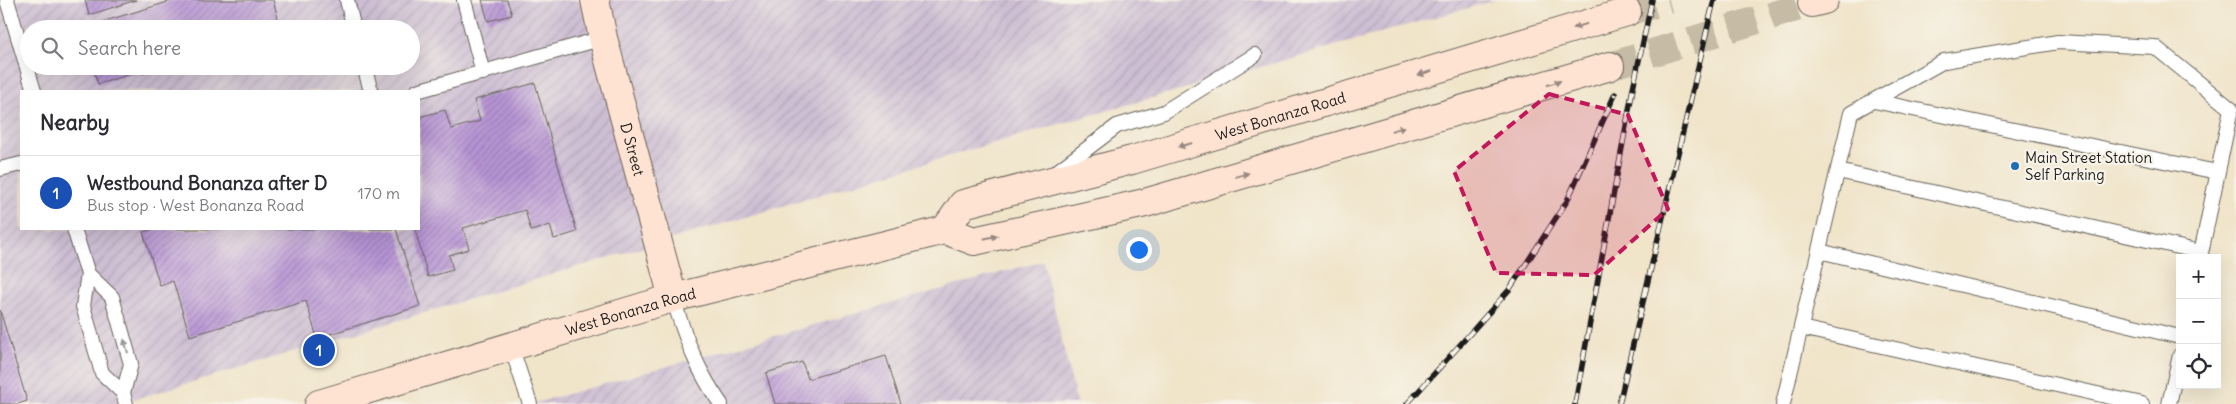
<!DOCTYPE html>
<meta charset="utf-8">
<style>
:root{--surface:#fff;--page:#f2f2f3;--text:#2b2b33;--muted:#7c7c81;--line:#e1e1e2;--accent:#1f6fb2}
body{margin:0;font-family:Delius,sans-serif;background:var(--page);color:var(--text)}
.controls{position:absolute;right:15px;bottom:15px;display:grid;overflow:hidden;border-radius:0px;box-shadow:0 5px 20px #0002}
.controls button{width:45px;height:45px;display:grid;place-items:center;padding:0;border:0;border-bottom:1px solid var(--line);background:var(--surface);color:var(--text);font:25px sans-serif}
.you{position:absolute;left:1138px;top:249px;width:18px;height:18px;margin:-12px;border:4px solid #fff;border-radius:50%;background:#1a73e8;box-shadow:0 0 0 8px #1a73e833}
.badge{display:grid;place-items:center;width:32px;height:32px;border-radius:50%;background:var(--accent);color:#fff;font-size:16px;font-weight:700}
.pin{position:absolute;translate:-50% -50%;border:2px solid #fff;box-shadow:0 1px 5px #0006}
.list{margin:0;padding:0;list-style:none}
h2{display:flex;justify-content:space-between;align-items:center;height:65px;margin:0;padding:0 20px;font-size:21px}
h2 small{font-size:16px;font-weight:400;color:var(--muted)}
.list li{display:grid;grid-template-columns:32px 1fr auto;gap:15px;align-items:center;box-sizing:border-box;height:75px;padding:0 20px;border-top:1px solid var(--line)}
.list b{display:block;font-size:19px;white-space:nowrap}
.list p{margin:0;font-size:16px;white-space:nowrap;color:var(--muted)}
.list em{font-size:16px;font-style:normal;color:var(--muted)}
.icon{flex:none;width:28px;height:28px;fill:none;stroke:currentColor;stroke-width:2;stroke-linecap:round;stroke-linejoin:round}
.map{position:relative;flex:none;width:2236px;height:404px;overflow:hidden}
.search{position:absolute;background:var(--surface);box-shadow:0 5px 20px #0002;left:20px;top:20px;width:400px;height:55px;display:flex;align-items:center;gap:12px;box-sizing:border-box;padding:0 18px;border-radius:28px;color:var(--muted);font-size:19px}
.panel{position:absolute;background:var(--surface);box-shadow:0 5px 20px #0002;left:20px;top:90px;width:400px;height:140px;border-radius:0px}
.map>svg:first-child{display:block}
.industrial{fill:url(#industrial-furrows);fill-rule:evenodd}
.building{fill:url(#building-hatch)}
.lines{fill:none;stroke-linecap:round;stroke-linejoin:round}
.secondary-tunnel{stroke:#c6bca6;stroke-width:28;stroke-dasharray:28 14;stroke-linecap:butt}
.lane-casing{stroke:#666259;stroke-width:16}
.secondary-casing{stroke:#666259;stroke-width:30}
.lane{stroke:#fff;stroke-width:14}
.secondary{stroke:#fee3d2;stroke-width:28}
.rail-casing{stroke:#1c1c1c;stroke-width:5.5}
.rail{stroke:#f7f3e8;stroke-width:4;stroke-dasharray:11;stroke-linecap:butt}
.oneway{fill:#988980}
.oneway2{fill:#999}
.marked{fill:#c2185b;fill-opacity:0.2;stroke:#c2185b;stroke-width:4;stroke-dasharray:10 6;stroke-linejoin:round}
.poi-dot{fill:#1f6fb2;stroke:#f7f3e8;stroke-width:2}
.labels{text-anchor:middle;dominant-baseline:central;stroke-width:4.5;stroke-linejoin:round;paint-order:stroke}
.street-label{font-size:15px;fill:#1c1c1c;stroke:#f7f3e8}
.poi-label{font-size:15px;fill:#1c1c1c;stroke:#f7f3e8;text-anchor:start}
</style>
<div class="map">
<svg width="2236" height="404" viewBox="0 0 2236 404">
<defs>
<pattern id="industrial-furrows" width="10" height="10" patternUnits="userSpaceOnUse" patternTransform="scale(1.25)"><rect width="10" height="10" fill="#cdbed3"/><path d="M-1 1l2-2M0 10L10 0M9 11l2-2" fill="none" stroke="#afa3b5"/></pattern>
<pattern id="building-hatch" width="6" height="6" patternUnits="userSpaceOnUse" patternTransform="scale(1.25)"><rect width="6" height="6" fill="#b794d5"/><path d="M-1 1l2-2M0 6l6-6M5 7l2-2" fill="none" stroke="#9478ac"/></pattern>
</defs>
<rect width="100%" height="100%" fill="#f7f3e8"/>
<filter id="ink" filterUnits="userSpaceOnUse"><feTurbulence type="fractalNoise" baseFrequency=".02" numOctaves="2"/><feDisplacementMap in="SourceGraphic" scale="10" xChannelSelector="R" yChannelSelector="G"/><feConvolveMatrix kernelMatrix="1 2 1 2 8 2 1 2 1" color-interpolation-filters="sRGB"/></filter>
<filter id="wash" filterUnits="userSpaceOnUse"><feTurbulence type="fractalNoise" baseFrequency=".0096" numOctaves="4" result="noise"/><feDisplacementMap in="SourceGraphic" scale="20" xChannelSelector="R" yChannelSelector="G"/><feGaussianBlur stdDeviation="1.12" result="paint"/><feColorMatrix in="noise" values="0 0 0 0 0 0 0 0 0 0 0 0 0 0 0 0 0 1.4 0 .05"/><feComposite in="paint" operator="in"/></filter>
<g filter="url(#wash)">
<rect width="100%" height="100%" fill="#f0e4c9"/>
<g class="industrial">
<path d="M0,0H1496L983,146L118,404H0ZM29,29H411V66H29ZM21,91H419V229H21Z"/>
<path d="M1043,261L1077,404H532Z"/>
</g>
<g id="blocks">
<g class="building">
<path d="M85,0H136L89,15Z"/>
<path d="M175,0H273L281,29H249L247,19L215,29H78Z"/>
<path d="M482,0H507L512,15L488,21Z"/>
<path d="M92,66H168V67L142,74L141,71L98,84Z"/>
<path d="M535,83L577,232L554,239L550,225L531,231L525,210L463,228L469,249L449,255L453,270L428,277L415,229H419V117L445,110L451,129L480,121L474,100Z"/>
<path d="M153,229H396L420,306L317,338L306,301L190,336L173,281L160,286L143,232Z"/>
<path d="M0,310L27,401L18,404H0Z"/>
<path d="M886,356L901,404H775L766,373L802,362L808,379Z"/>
</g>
</g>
</g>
<g filter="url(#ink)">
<use href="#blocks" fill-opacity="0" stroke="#666259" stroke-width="1"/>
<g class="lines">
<g class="secondary-tunnel">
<path d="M1627,12L1669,0"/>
<path d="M1610,66L1812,3"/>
</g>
<g class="lane-casing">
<g id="lane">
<path d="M7,0L34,91"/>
<path d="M347,0L354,29"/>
<path d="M464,0L483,73"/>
<path d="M364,66L371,91"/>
<path d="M417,91L603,38"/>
<path d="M1874,101L2217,172"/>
<path d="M0,169L21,164"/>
<path d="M1838,171L2201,252"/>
<path d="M1055,173L1117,126L1164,112L1255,55"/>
<path d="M74,229L88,274L83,306L102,373L123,393"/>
<path d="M1819,251L2180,337"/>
<path d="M88,274L112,297L131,364L123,393L126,404"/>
<path d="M673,298C685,337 697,371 721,404"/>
<path d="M1801,328L2142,404"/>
<path d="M511,346L530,404"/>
<path d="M1783,404L1851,113L1944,61L2058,42L2155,47L2231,109L2200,258"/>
<path d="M2169,404L2180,355"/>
</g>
</g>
<g class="secondary-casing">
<g id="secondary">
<path id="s1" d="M595,0L603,38L673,298"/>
<path d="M1812,3L1824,0"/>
<path id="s2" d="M945,230L963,204L1132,160L1627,12"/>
<path id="s3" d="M319,404L673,298L945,230L974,241L1145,203L1610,66"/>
</g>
</g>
<use href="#lane" class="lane"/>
<use href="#secondary" class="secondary"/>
<g class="rail-casing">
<g id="rail">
<path d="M1407,404L1509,290L1567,201L1615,94"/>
<path d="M1575,404L1633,88L1652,0"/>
<path d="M1619,404L1714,0"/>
</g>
</g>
<use href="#rail" class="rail"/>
</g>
<defs><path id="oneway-solid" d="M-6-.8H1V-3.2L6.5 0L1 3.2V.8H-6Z" transform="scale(1.25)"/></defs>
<g class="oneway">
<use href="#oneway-solid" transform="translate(1580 26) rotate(163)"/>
<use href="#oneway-solid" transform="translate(1425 73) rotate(163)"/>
<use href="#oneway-solid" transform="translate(1554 83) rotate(-17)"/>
<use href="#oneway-solid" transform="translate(1398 129) rotate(-16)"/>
<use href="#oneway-solid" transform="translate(1185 145) rotate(164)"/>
<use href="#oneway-solid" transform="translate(1242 175) rotate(-16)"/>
<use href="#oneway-solid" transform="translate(991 237) rotate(-13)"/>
</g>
<use class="oneway2" href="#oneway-solid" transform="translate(126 346) rotate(-106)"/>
</g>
<path class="marked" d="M1549,94L1628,115L1668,209L1594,275L1496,273L1454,171Z"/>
<circle class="poi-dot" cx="2015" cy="166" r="5"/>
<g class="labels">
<g class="street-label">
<text stroke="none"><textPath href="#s2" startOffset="361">West Bonanza Road</textPath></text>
<text stroke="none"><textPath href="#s1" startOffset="154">D Street</textPath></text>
<text stroke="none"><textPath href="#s3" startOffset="325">West Bonanza Road</textPath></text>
</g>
<g class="poi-label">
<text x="2025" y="157">Main Street Station<tspan x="2025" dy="17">Self Parking</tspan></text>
</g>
</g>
</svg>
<div class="controls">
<button>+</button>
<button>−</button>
<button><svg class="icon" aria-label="locate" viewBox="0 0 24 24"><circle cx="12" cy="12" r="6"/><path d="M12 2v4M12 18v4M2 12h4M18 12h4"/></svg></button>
</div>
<div class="you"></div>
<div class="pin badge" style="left:319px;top:350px;background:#1a4fb4">1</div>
<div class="search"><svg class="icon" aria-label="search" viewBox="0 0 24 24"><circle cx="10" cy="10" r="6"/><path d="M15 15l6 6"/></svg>Search here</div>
<section class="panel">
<h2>Nearby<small></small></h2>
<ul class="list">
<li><span class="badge" style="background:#1a4fb4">1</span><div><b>Westbound Bonanza after D</b><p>Bus stop · West Bonanza Road</p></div><em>170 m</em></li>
</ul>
</section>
</div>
